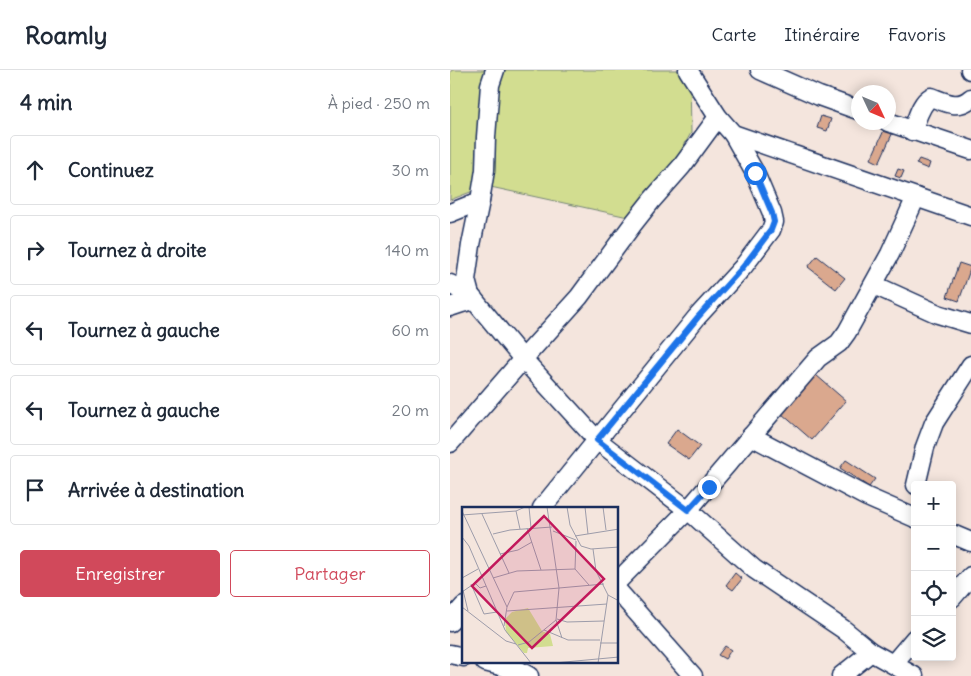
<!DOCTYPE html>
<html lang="fr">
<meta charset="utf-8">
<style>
:root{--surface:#fff;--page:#f2f2f3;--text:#1f2937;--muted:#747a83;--line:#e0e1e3;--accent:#d1495b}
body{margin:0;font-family:Delius,sans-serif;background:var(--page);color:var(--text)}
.controls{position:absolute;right:15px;bottom:15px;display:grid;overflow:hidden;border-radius:5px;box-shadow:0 2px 12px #0003}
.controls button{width:45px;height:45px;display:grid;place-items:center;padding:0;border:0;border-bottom:1px solid var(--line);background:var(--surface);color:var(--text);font:25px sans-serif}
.compass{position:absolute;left:401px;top:15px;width:45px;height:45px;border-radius:50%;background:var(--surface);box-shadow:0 2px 12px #0003;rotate:134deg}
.stop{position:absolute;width:15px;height:15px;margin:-11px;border:4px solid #1a73e8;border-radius:50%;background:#fff}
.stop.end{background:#1a73e8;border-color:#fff;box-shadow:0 1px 5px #0008}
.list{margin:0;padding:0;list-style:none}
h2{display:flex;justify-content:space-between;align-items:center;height:65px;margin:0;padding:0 20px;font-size:21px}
h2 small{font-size:16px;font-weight:400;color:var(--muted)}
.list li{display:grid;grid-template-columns:32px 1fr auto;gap:15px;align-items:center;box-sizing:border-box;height:70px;margin:0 10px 10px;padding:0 10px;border:1px solid var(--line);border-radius:5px}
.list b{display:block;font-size:19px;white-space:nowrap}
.list em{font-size:16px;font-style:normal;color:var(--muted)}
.actions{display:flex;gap:10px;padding:15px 20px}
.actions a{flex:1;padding:11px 0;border:1px solid var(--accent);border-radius:5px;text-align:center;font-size:18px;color:var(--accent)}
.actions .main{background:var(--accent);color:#fff}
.icon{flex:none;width:28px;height:28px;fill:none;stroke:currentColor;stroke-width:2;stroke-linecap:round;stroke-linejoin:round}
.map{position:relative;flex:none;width:521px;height:606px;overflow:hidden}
header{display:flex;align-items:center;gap:30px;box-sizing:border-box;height:70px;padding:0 25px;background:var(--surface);border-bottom:1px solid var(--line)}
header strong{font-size:24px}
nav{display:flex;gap:28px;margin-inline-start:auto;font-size:18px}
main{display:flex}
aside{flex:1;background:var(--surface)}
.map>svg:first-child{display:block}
.green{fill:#d2dd90;stroke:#768677}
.building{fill:#daa88e;stroke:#1b2f5e}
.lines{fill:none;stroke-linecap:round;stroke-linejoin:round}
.minor-casing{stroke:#1b2f5e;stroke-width:21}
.minor{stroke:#fff;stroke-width:18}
.route{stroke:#1a73e8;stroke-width:6}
.inset-road{fill:none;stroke:#9d9caa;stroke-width:1}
.view{fill:#c2185b;fill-opacity:0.15;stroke:#c2185b;stroke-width:2.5}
.inset-edge{fill:none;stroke:#1b2f5e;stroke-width:2.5}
</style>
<header>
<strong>Roamly</strong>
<nav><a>Carte</a><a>Itinéraire</a><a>Favoris</a></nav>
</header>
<main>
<aside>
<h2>4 min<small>À pied · 250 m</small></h2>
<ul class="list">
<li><svg class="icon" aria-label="ahead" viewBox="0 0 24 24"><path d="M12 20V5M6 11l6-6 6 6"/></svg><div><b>Continuez</b></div><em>30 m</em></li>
<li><svg class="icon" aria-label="right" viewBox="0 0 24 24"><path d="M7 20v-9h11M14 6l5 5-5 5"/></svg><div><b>Tournez à droite</b></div><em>140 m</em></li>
<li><svg class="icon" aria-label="left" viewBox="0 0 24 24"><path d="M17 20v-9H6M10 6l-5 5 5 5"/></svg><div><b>Tournez à gauche</b></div><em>60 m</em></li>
<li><svg class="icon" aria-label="left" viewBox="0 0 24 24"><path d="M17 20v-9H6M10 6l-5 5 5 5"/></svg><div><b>Tournez à gauche</b></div><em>20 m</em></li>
<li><svg class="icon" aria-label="arrive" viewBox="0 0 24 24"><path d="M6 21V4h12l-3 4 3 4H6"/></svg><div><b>Arrivée à destination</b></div></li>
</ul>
<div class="actions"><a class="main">Enregistrer</a><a>Partager</a></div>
</aside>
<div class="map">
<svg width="521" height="606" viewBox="0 0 521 606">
<rect width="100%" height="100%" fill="#f4e5dd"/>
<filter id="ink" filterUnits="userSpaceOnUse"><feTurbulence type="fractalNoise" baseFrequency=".02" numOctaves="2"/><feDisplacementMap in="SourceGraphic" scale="10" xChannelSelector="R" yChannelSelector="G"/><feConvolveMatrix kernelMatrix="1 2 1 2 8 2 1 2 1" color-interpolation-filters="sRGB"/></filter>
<g filter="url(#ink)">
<path class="green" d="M2,0H236L240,6L241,63L192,150L36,116L0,130V3Z"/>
<g class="building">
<path d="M371,46L381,49L377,61L367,58Z"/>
<path d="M435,58L443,62L429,93L421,89Z"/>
<path d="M469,89L480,93L478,99L466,94Z"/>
<path d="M448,99L454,101L451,108L445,106Z"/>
<path d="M367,186L395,208L386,219L358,197Z"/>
<path d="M509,193L521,197L509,231L497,227Z"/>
<path d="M366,305L396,331L362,370L332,344Z"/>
<path d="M227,359L250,376L239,390L216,374Z"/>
<path d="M396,390L425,409L419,417L390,398Z"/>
<path d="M285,503L292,509L283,520L276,515Z"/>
<path d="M275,576L281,580L275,589L268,585Z"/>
</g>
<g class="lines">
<g class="minor-casing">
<g id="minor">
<path d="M238,0L268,47L283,64L521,146"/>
<path d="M310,0L369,26L408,40"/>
<path d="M520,0H521"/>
<path d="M438,52L521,80"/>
<path d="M462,61C467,50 470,33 481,27C495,32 508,40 521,28"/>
<path d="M0,143L30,131"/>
<path d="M0,214L20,225L73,289L147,370L238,440L304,499L393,559L421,582L464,606"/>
<path d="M424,215L488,244L521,254"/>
<path d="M20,225L16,210L21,175L30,131L35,100L36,67L40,15L45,0"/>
<path d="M0,237L12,233L24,230"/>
<path d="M301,366L417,427L465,448"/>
<path d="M0,373L73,289L129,227L183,154L202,130L232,96L268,47"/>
<path d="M466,415L475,377L484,353L521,295"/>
<path d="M92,438L247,247L293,197L321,160L324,152L322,143L305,103L283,64"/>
<path d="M502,464L521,472"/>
<path d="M168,511L238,440L368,288L389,273L397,262L440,184L466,127"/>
<path d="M168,521L243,606"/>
<path d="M502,528L521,506"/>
<path d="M0,552L14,536"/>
<path d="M0,584L14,587"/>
<path d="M35,592L70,601L79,606"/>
<path d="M443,594L465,568"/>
<path d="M391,606L421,582"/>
</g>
</g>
<use href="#minor" class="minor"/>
</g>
</g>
<g class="lines" filter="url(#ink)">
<path class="route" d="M259,417L238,440L147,370L248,247L293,197L321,160L324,152L322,143L305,103"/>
</g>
<g transform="translate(12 437)">
<rect width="156" height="156" fill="#f4e5dd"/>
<path d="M66,101L80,124L88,127L91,139L66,141L65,146H62L44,125L43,112L50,105Z" fill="#d2dd90"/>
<path class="inset-road" d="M67,0L69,21M85,0L97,81L94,113L100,131M105,0L108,18L119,39L129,42L157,40M123,0L126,27M141,0L144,23M0,4L45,100L42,119M20,7L47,66M0,8L54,4M65,21L79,63M58,22L54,4L63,0M91,24L114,33M31,27L48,23L90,20M113,29L157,22M0,30L7,39L43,123L69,156M114,34L113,62L127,78M131,42L134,64L146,88L157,94M38,47L56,43L70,35M0,71L16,62M31,71L55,64L113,62M9,77L22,107L35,105M1,83L6,104M0,85L13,76L18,81L24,79M0,100L44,134L54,137M45,100L52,85L142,77M45,104L145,97M95,112L105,115L142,114M82,123L106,133H138M138,136H157M56,138L67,135L94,113M92,156L157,150M136,156L146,88"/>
<path class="view" d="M82,9L142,72L70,141L10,79Z"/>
<rect width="156" height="156" class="inset-edge"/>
</g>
</svg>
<div class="controls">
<button>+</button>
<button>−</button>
<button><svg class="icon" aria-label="locate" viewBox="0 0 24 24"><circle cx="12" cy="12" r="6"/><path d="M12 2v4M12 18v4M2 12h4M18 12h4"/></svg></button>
<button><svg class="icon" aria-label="layers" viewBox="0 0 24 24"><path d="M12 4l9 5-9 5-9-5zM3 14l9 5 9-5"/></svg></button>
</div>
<svg class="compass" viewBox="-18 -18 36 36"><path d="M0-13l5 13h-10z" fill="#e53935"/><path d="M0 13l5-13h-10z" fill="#747a83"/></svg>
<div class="stop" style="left:305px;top:103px"></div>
<div class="stop end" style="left:259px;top:417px"></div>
</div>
</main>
